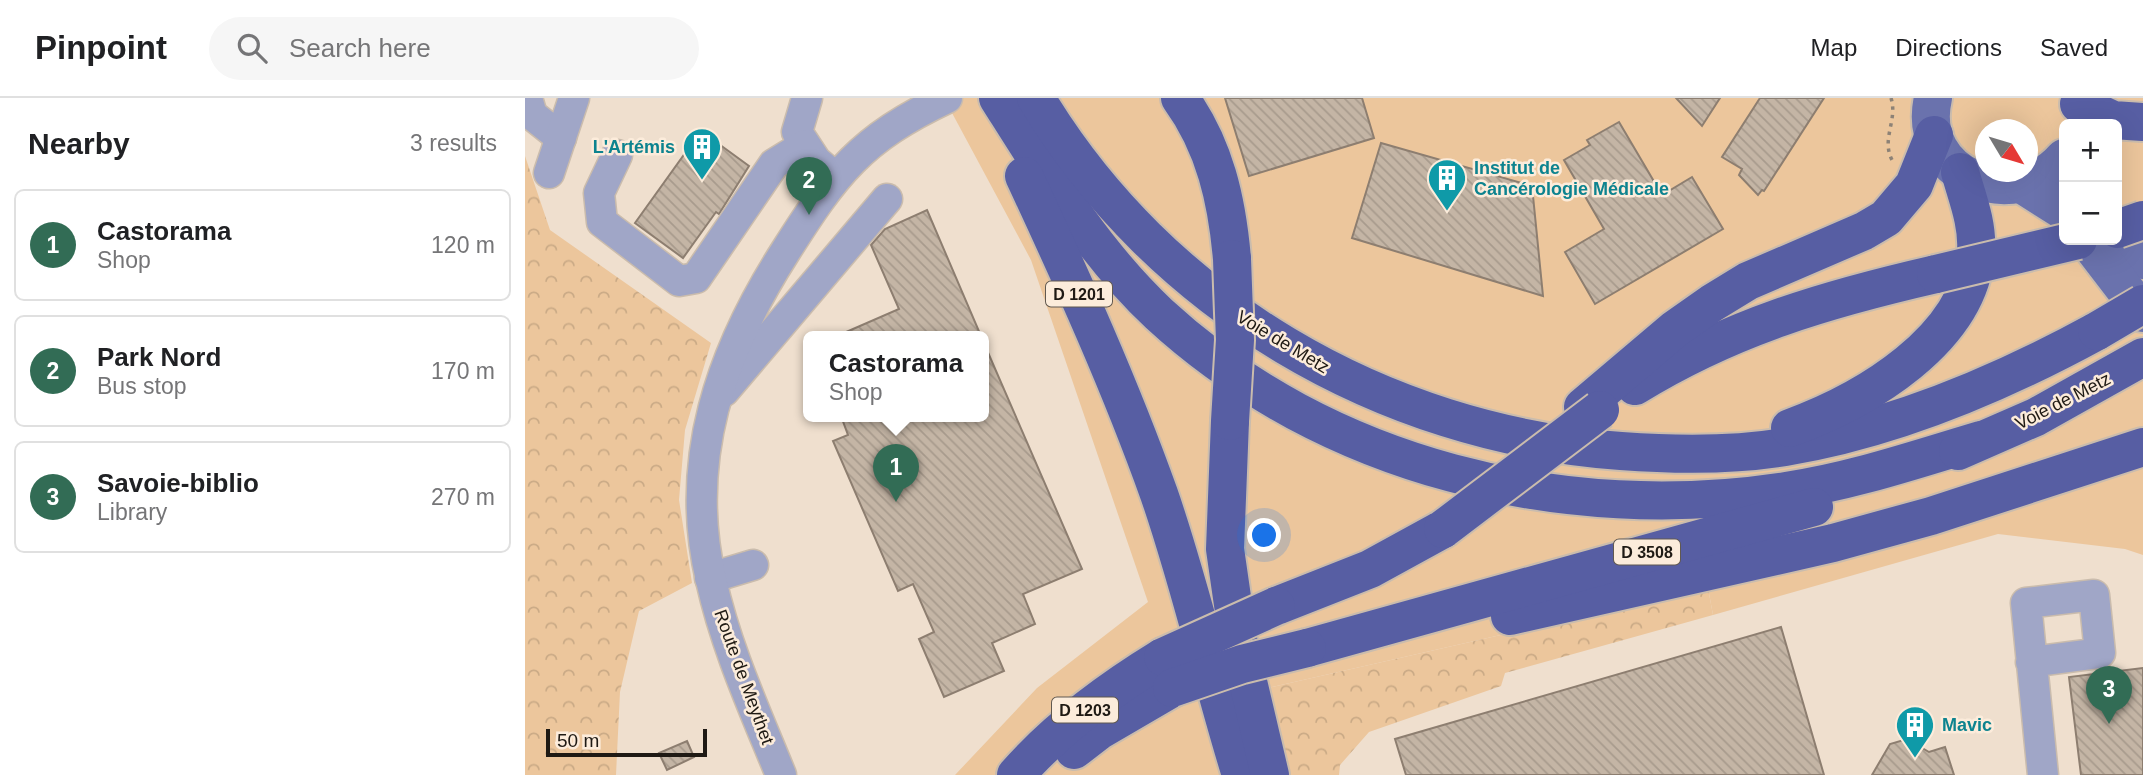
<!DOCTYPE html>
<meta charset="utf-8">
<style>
:root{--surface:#fff;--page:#f6f6f6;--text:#202124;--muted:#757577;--line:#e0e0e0;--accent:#326c55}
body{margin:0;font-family:Helvetica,sans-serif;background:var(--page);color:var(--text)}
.controls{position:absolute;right:21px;top:21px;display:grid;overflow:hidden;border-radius:10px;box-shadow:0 7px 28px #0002}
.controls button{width:63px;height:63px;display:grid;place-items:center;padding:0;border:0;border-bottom:2px solid var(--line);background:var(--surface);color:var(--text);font:35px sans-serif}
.compass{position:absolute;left:1450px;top:21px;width:63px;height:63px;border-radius:50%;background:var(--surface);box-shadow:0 7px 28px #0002;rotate:128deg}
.scale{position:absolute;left:21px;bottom:18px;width:161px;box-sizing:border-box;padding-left:7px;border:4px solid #1f1a14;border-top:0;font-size:19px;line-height:24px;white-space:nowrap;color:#1f1a14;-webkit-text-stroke:5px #fcecdb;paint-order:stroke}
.you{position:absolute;left:740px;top:438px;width:24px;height:24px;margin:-18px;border:5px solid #fff;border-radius:50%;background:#1a73e8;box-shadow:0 0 0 10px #1a73e833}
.badge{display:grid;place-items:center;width:46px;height:46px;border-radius:50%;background:var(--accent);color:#fff;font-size:23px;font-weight:700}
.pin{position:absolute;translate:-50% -58px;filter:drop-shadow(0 2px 4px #0008)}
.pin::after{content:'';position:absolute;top:37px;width:24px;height:21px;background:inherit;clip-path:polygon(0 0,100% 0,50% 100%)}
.popup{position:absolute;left:278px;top:233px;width:186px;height:91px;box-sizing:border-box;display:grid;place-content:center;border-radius:10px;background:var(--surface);filter:drop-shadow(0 2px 5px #0005);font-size:23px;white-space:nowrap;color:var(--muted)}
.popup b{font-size:26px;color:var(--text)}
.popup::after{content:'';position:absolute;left:50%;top:100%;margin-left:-14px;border:14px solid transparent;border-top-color:var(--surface)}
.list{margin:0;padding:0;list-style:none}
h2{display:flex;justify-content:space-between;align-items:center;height:91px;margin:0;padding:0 28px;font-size:30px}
h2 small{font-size:23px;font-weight:400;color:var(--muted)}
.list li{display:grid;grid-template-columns:46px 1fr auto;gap:21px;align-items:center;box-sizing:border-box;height:112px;margin:0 14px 14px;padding:0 14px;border:2px solid var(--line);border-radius:10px}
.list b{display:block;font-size:26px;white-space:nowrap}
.list p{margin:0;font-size:23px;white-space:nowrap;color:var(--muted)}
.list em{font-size:23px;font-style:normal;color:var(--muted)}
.icon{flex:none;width:38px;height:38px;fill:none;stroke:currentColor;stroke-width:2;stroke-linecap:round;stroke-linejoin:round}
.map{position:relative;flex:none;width:1618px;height:677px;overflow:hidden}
header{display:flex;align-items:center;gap:42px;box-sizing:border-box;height:98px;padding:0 35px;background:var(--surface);border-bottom:2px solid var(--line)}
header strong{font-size:33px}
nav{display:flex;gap:38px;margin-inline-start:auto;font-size:24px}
.search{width:490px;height:63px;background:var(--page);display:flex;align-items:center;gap:18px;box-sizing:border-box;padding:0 24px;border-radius:38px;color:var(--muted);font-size:26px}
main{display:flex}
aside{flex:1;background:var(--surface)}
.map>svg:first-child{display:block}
.grass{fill:#ecc69c;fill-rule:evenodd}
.forest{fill:url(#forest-crowns)}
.building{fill:url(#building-back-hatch);stroke:#8d7e70;stroke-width:2}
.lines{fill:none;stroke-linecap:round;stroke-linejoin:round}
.minor-casing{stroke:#cabcad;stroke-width:33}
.major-casing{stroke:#cabcad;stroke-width:42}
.highway-casing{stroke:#cabcad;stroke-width:42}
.path{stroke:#8d8276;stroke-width:3.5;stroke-dasharray:3.5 5;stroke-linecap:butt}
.minor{stroke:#a0a6c7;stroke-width:30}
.major{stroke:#6a72ad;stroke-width:38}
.highway{stroke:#575ea3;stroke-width:38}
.highway-bridge-casing{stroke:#cabcad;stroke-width:42;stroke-linecap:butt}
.highway-bridge{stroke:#575ea3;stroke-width:38}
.labels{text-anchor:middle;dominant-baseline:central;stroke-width:5;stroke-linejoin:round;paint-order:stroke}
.shield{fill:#fcecdb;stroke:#615950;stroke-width:2}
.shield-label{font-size:16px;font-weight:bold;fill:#1f1a14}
.culture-label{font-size:18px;font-weight:bold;fill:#0d838f;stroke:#fcecdb;text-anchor:start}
.street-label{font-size:18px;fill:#1f1a14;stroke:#fcecdb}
</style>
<header>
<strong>Pinpoint</strong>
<div class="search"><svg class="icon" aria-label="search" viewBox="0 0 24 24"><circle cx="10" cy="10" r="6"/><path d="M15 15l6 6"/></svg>Search here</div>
<nav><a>Map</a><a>Directions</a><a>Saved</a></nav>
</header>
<main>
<aside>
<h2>Nearby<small>3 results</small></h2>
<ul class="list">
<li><span class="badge">1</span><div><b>Castorama</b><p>Shop</p></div><em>120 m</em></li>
<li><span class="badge">2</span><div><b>Park Nord</b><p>Bus stop</p></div><em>170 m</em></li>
<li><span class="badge">3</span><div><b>Savoie-biblio</b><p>Library</p></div><em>270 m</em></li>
</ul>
</aside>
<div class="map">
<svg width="1618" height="677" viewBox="0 0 1618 677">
<defs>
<pattern id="forest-crowns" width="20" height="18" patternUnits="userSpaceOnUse" patternTransform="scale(1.75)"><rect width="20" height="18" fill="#ecc69c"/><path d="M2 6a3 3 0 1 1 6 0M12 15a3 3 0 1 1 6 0" fill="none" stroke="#caaa86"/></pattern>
<pattern id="building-back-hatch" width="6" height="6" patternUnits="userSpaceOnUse" patternTransform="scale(1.75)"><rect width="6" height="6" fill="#c4b5a5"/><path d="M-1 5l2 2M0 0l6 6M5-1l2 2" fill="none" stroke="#a89b8d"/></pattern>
</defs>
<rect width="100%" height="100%" fill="#efdfce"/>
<path class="grass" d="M419,0H1618V457L1600,451L1473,436L1188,517L1183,490L738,591L760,677H430L512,590L623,504L506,162ZM1539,26H1592V142H1539ZM1461,32H1503V74H1461Z"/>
<g class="forest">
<path d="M0,58L25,132L186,245L160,332L154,402L167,485L114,513L95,594L91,677H0Z"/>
<path d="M1183,490L1188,517L980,575L976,588L844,634L815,667L814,677H760L738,591Z"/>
</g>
<g class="building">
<path d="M700,0H837L849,40L724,78Z"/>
<path d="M1151,0H1195L1177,28Z"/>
<path d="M1235,0H1299L1239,93L1237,92L1233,97L1214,77L1217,71L1197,59Z"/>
<path d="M1094,24L1137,97L1167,79L1198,131L1070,206L1040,154L1079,131L1039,62L1065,47L1062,42Z"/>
<path d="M176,33L224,68L194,116L191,114L158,160L110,125Z"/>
<path d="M856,45L1007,88L1018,198L827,140Z"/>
<path d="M402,112L456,238H312L374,211L346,147L360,131Z"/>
<path d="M458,243L557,471L498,496L510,526L467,545L479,573L419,599L394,541L409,534L388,486L373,493L308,343L323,337L316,318H458Z"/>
<path d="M1256,529L1299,677H881L870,641Z"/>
<path d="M1618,570V677H1556L1544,579Z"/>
<path d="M1382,641L1404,654L1420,649L1429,677H1347L1365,646Z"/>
<path d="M162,643L169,659L142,672L134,655Z"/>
</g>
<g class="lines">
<g class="minor-casing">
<g id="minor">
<path d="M2,0L7,17L36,40"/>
<path d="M282,0L272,34L291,63L310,79"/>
<path d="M92,57L74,95L77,124L154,183L171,180L249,66L280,47"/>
<path d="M24,75L49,0"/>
<path d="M199,293L362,101"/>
<path d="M185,480L228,467"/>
<path d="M1506,564L1575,555L1569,497L1501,505L1518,677"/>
<path d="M256,677C230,613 201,550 186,482C158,362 196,254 260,154C310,75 335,41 422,0"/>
</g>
</g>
<g class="major-casing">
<g id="major">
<path d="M1408,0C1390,78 1489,117 1539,60"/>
<path d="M1498,87L1539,113"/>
<path d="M1592,128L1618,162"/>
<path d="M1562,142L1618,215"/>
</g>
</g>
<g class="highway-casing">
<g id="highway">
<path d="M473,0C521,76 568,154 634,216C801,370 1040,427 1261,393C1328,383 1392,361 1456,342"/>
<path d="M511,0C635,206 857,336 1096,353C1151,357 1206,358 1260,349C1369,331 1475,286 1572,233"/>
<path d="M655,0C690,48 702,103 707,161"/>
<path d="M1554,6L1588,22L1618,24"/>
<path d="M499,78C548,183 595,287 634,396C666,488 687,584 716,677"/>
<path d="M1110,288C1206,229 1302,201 1411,176"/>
<path d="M1058,309L1150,231L1187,205L1223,183L1339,133L1361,120L1389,87L1409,37"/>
<path d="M705,323L700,451L713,541L745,677"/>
<path d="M1265,330C1339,303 1445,242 1451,153C1453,126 1442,99 1435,74"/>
<path d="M1433,353L1511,319L1618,259"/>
<path d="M751,508L845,471L918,431"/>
<path d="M985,518L1308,445L1406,418L1618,349"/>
<path d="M782,550L1289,409"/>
<path d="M549,652L575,632L647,590"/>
<path d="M491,677C533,629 584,592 638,559"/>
</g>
</g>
<path class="path" d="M1366,0C1373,22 1356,41 1367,62"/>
<use href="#minor" class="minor"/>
<use href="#major" class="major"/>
<use href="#highway" class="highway"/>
<g class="highway-bridge-casing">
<g id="highway-bridge">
<path d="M1592,131L1618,122"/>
<path d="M1411,176L1553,142"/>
<path d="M1572,233L1618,206"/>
<path d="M705,323L710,242L707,161"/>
<path d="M918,431L1075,312"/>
<path d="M638,559L751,508"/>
<path d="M647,590L717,566L782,550"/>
</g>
</g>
<use href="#highway-bridge" class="highway-bridge"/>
</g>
<defs>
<g id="building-pin" transform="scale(2.0125)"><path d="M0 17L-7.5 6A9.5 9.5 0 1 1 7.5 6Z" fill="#0f9aa8" stroke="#fcecdb"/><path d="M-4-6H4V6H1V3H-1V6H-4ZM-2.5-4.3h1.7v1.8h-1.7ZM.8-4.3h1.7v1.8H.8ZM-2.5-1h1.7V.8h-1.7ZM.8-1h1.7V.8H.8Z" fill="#fff"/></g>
</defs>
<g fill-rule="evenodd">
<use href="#building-pin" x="177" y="49"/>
<use href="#building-pin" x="922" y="80"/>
<use href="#building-pin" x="1390" y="627"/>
</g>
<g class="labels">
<g class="shield">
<rect x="521" y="183.5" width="66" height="25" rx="5"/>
<rect x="1089" y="441.5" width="66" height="25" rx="5"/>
<rect x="527" y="599.5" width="66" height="25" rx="5"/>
</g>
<g class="shield-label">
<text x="554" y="196">D 1201</text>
<text x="1122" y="454">D 3508</text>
<text x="560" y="612">D 1203</text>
</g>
<g class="culture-label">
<text x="150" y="49" text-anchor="end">L'Artémis</text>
<text x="949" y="70">Institut de<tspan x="949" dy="21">Cancérologie Médicale</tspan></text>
<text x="1417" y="627">Mavic</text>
</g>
<g class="street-label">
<text transform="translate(758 244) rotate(31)">Voie de Metz</text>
<text transform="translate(1538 303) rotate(-27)">Voie de Metz</text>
<text transform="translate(219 579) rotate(70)">Route de Meythet</text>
</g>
</g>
</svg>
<div class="controls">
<button>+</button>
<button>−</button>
</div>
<svg class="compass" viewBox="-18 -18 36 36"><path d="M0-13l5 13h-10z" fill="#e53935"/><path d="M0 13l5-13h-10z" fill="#757577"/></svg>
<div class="scale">50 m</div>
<div class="you"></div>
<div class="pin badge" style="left:371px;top:404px">1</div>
<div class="popup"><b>Castorama</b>Shop</div>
<div class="pin badge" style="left:284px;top:117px">2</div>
<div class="pin badge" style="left:1584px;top:626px">3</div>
</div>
</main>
